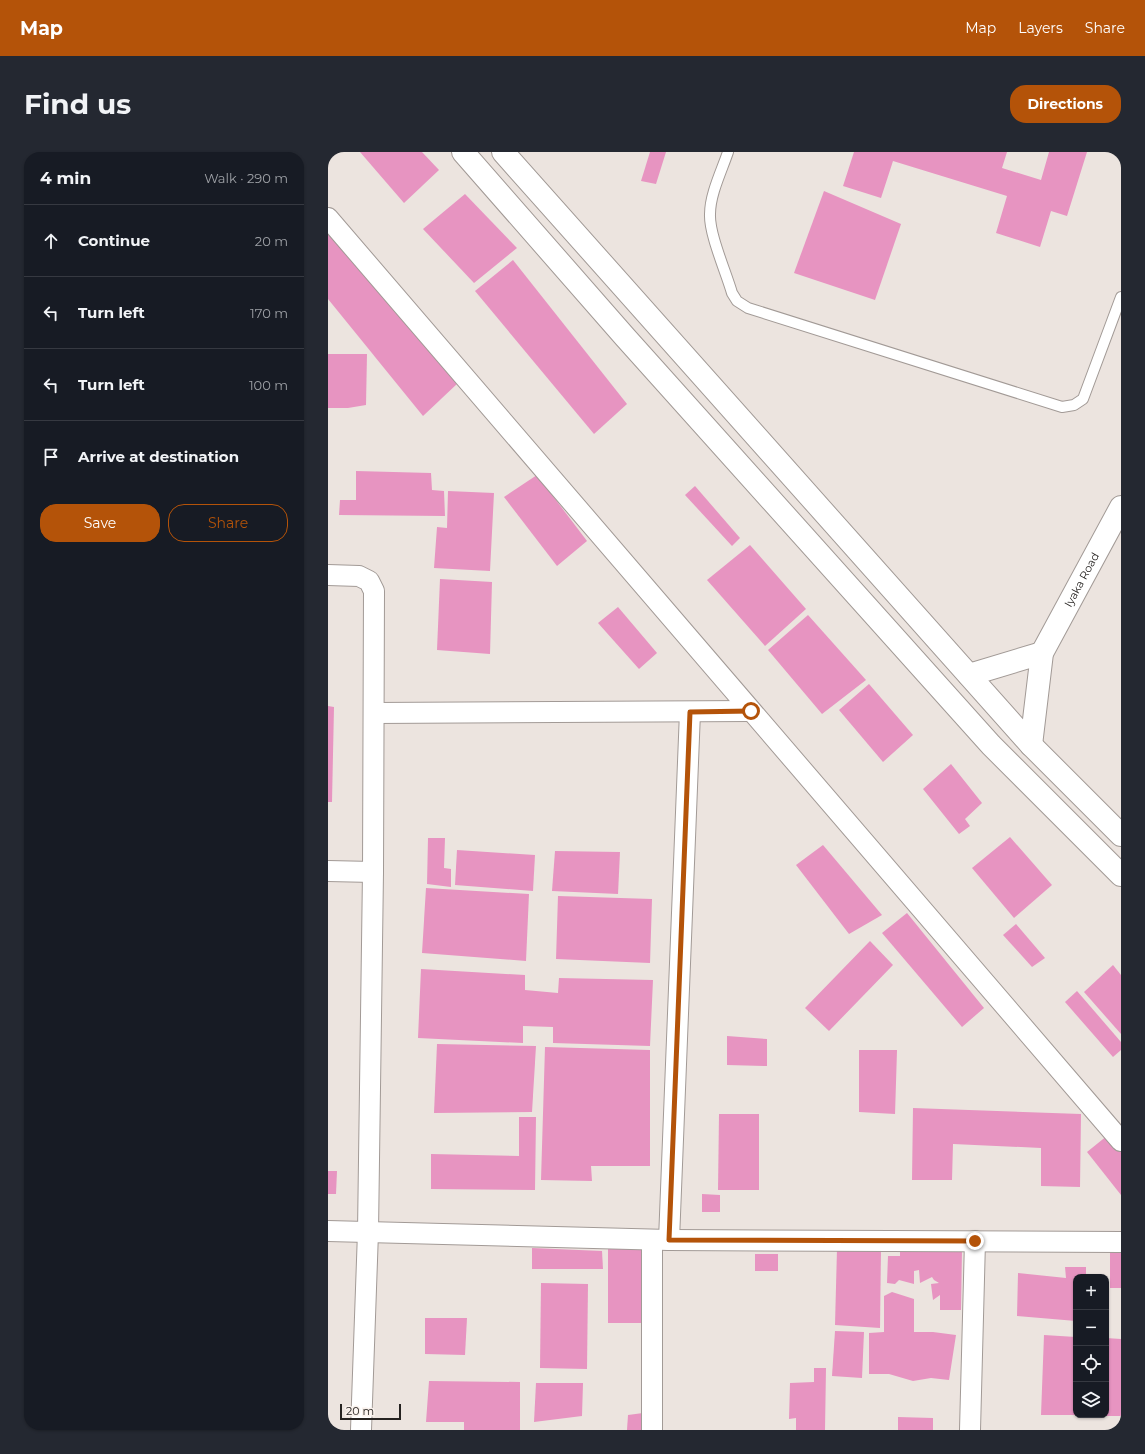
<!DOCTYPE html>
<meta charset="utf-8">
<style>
:root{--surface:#171b24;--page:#242831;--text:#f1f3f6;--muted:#9ea1a6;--line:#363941;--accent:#b45309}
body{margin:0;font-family:Montserrat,sans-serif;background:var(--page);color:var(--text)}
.controls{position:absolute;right:12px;bottom:12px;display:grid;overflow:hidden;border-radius:8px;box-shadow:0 1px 3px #0004}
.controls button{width:36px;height:36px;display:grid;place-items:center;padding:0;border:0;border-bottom:1px solid var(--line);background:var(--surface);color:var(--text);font:20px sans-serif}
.scale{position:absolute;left:12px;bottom:10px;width:61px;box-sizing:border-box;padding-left:4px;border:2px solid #252220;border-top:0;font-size:11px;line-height:14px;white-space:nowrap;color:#252220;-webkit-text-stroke:3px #f9f1ec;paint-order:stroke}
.stop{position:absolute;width:12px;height:12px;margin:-9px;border:3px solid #b45309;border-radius:50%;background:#fff}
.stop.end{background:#b45309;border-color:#fff;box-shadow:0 1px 4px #0008}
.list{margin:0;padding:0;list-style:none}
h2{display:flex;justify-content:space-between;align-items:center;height:52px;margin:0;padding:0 16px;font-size:17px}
h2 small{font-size:13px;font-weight:400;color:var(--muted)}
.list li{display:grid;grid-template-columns:26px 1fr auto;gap:12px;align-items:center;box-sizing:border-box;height:72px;padding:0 16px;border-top:1px solid var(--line)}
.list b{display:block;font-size:15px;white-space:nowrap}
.list em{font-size:13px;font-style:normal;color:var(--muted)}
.actions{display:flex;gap:8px;padding:12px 16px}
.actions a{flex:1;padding:9px 0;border:1px solid var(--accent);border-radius:16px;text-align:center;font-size:14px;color:var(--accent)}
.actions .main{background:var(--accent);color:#fff}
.icon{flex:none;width:22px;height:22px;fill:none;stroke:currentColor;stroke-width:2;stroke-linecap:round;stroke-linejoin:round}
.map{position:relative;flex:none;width:793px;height:1278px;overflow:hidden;border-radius:16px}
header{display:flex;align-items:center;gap:24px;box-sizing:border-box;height:56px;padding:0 20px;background:var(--accent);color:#fff}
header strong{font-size:19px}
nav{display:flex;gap:22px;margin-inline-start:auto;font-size:14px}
.intro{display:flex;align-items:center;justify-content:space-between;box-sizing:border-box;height:96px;padding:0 24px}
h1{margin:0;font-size:28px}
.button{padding:10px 18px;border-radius:16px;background:var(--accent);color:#fff;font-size:14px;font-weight:700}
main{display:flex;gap:24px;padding:0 24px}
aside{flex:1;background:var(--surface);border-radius:16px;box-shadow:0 1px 3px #0004}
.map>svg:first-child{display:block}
.building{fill:#e794c1}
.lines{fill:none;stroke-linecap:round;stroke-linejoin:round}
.lane-casing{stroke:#a29a96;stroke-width:12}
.street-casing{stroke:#a29a96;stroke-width:22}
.secondary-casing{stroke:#a29a96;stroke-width:24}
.highway-casing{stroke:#a29a96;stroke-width:24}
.lane{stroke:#fff;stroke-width:10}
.street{stroke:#fff;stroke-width:20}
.secondary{stroke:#fff;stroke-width:22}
.highway{stroke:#fff;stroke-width:22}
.route{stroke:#b45309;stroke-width:5}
.labels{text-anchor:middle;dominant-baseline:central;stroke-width:3;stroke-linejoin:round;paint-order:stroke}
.street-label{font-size:11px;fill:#252220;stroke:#f9f1ec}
</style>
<header>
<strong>Map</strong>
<nav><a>Map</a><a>Layers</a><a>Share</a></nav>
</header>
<div class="intro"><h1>Find us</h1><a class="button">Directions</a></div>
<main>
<aside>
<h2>4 min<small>Walk · 290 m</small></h2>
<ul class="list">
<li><svg class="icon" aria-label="ahead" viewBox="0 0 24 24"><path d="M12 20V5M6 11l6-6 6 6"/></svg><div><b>Continue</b></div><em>20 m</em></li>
<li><svg class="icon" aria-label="left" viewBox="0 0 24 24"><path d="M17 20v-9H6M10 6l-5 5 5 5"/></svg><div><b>Turn left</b></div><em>170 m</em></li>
<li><svg class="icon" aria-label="left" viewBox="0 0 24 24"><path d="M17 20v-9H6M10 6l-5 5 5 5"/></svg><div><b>Turn left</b></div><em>100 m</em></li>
<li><svg class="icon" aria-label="arrive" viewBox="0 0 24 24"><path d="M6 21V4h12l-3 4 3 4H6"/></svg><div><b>Arrive at destination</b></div></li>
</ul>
<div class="actions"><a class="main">Save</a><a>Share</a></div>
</aside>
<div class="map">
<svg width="793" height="1278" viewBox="0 0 793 1278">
<rect width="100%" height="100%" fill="#ece4df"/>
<g class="building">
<path d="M32,0H94L111,18L76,51Z"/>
<path d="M322,0H338L328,32L313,29Z"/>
<path d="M526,0H679L674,16L713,28L721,0H759L739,64L723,59L712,95L668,81L679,44L565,9L553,46L515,34Z"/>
<path d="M496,39L573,72L547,148L466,121Z"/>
<path d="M137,42L189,96L146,131L95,77Z"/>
<path d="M0,81L130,231L95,264L0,147Z"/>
<path d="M185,108L299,252L266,282L147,139Z"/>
<path d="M0,202H39L38,253L20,256H0Z"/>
<path d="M28,319L103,321L104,338L116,339L117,364L11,363L12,348H28Z"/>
<path d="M209,323L259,389L229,414L176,345Z"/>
<path d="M367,334L412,386L404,394L357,343Z"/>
<path d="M120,339L166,341L162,419L106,416L109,375L119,376Z"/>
<path d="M422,393L478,457L437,494L379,428Z"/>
<path d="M112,427L164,430L162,502L109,498Z"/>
<path d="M290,455L329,501L311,517L270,471Z"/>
<path d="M480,463L538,528L494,562L440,498Z"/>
<path d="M541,532L585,583L555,610L511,558Z"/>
<path d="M0,554L6,555L4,650H0Z"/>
<path d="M623,612L654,651L637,667L642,674L631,682L595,637Z"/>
<path d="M682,685L724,733L686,766L644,716Z"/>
<path d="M100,686H117L116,716L123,717V735L99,732Z"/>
<path d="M495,693L554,763L521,782L468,713Z"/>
<path d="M129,698L207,703L205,739L127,733Z"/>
<path d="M227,699L292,700L290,742L224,739Z"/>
<path d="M98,736L201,742L198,809L94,801Z"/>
<path d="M230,744L324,747L322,811L228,807Z"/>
<path d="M579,761L656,856L634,875L554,781Z"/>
<path d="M688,772L717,806L704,815L675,783Z"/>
<path d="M542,789L565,813L501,879L477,856Z"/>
<path d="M785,813L793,823V882L756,840Z"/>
<path d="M93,817L197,823V838L230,841L231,826L325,828L322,894L225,891V875L195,874V891L90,886Z"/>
<path d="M749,839L793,890V898L785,905L737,850Z"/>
<path d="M399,884L439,887V914L399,913Z"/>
<path d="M109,892L208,894L204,960L106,961Z"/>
<path d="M217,895L322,898V1014H263L264,1029L213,1028Z"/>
<path d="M531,898H569L567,962L531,960Z"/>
<path d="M585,956L753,962L752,1035L713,1034V996L625,992L624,1028H584Z"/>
<path d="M391,962H431V1038H390Z"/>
<path d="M191,965H208L207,1038L103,1037V1002L191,1004Z"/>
<path d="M785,979L793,990V1043L759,1000Z"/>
<path d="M0,1019H9L8,1042H0Z"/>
<path d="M374,1042L392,1043V1060H374Z"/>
<path d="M572,1095L634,1097L633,1158H612V1143L605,1148L603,1132L611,1131L606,1128L604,1125L592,1131L591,1118L586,1119V1132L571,1128L567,1132L559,1131L560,1104H572Z"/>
<path d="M204,1096L274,1099L275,1117H204Z"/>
<path d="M317,1096V1171H280V1097Z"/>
<path d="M509,1097H553L552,1176L507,1173Z"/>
<path d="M793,1099V1136H782V1100Z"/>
<rect x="427" y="1102" width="23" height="17"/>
<path d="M737,1115H758V1125H748V1169L689,1164L690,1121L738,1126Z"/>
<path d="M213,1131L260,1132L259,1217L212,1216Z"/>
<path d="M564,1140L586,1147V1180H605L628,1183L621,1228L603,1226L585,1229L561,1222H541V1181L556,1180V1144Z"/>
<path d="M97,1166H139L137,1203L97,1202Z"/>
<path d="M507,1179L536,1180L534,1226L504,1224Z"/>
<path d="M716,1183L748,1185V1263H713Z"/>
<path d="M778,1186L793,1187V1264H778Z"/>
<path d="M486,1216H498L497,1278H468V1266L461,1267L462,1231L486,1230Z"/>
<path d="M101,1229L192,1230V1278H136V1270H98Z"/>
<path d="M208,1231H255L254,1264L206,1270Z"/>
<path d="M315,1261V1278H299L300,1263Z"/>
<path d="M570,1265L605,1266V1278H570Z"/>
</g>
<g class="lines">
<g class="lane-casing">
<path id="lane" d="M400,0C394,18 382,42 382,62C381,82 398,120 404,141L409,149L420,156L734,255L746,253L755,247L793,145"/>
</g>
<g class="street-casing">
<g id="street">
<path d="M0,66L793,989"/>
<path d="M0,423L31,424L41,429L46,439L45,720L40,1080L33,1278"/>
<path d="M46,561L423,559"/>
<path d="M0,719L45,720"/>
<path d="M0,1079L341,1088L793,1090"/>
<path d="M341,1088L362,560"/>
<path d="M324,1278V1088"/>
<path d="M642,1278L647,1089"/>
</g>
</g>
<g class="secondary-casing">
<g id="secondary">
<path d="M641,523L714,501"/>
<path id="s1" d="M703,593L714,501L793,355"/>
</g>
</g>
<g class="highway-casing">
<g id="highway">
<path d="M135,0L297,185L663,593L793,723"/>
<path d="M175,0L703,593L793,683"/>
</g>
</g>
<use href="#lane" class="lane"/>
<use href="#street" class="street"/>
<use href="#secondary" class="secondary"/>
<use href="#highway" class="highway"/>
</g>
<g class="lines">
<path class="route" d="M423,559L362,560L341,1088L647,1089"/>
</g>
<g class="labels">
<g class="street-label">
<text stroke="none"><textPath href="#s1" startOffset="176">Iyaka Road</textPath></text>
</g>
</g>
</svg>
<div class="controls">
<button>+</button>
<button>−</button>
<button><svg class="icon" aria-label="locate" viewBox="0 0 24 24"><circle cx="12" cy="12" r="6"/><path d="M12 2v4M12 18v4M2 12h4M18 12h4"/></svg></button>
<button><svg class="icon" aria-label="layers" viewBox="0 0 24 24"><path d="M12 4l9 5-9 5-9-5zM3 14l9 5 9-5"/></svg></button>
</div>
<div class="scale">20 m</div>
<div class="stop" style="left:423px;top:559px"></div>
<div class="stop end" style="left:647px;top:1089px"></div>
</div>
</main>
